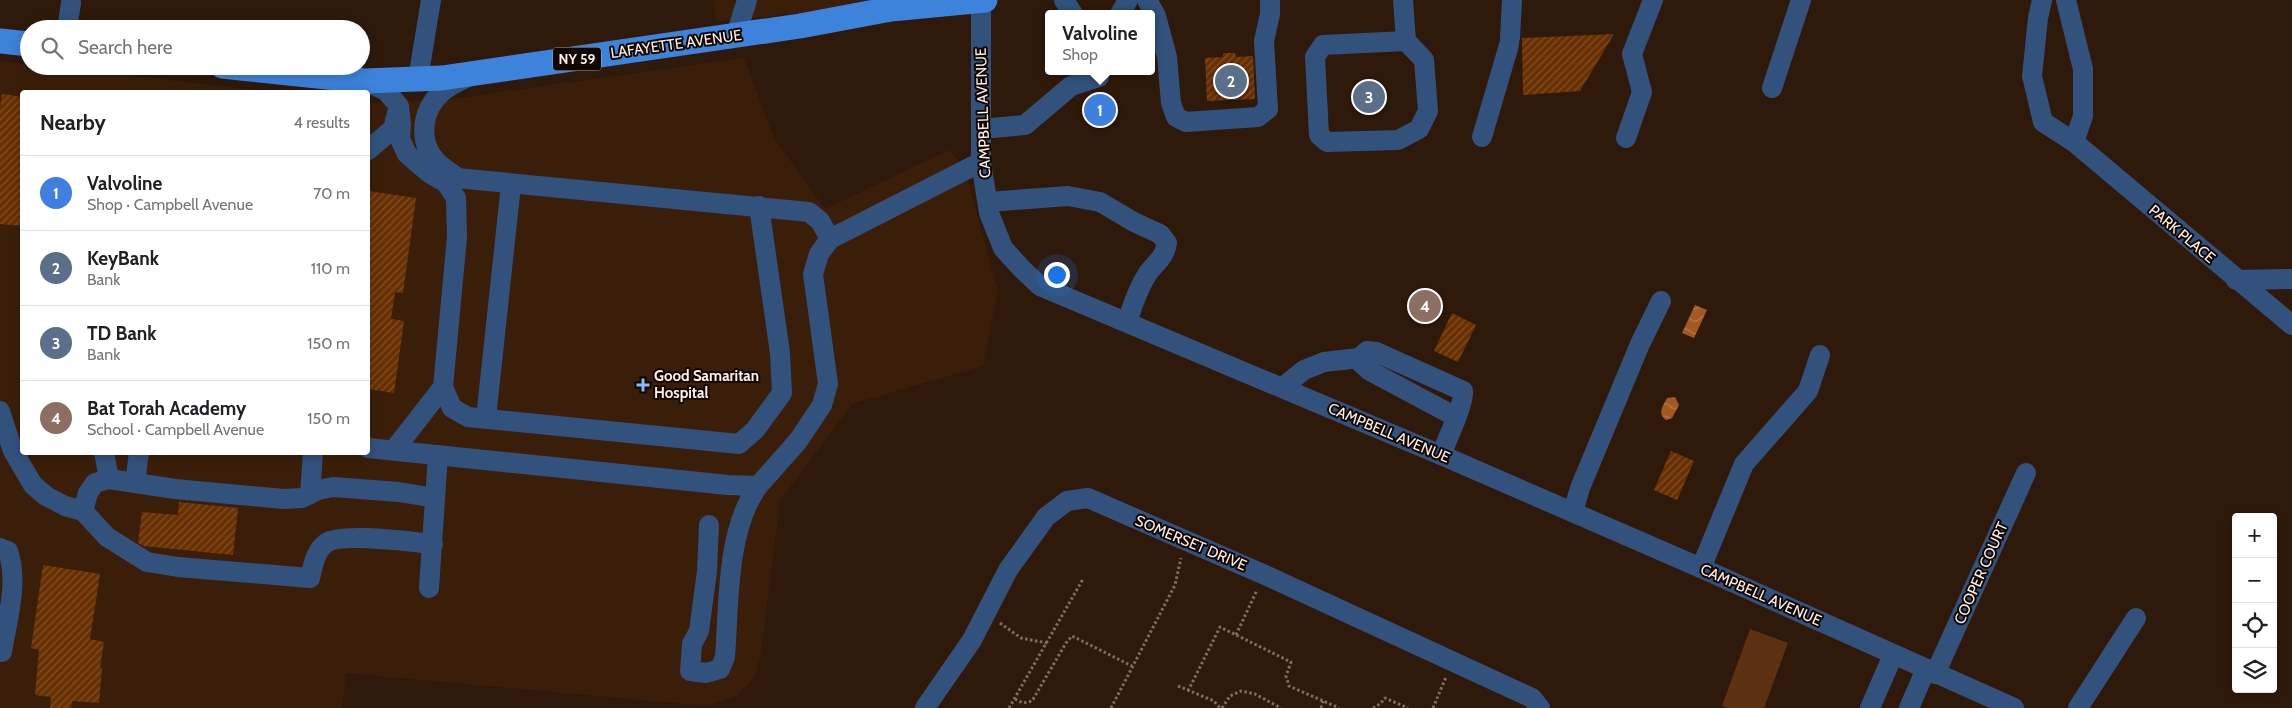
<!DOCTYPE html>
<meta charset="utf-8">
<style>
:root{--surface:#fff;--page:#f6f6f6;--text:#202124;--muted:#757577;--line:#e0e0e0;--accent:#2563eb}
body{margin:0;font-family:Cabin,sans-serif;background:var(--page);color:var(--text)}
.controls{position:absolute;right:15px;bottom:15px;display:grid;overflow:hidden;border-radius:5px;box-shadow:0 2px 12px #0003}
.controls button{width:45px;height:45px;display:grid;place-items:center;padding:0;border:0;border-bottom:1px solid var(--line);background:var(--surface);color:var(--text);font:25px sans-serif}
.you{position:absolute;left:1056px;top:274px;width:18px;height:18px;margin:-12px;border:4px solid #fff;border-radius:50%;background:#1a73e8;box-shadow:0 0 0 8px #1a73e833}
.badge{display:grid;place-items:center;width:32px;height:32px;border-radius:50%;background:var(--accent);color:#fff;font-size:16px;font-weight:700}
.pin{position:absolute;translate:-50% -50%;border:2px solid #fff;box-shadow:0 1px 5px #0006}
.popup{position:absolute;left:1045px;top:10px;width:110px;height:65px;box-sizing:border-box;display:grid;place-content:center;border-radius:5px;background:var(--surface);filter:drop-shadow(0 1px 4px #0005);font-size:16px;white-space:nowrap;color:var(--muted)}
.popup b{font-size:19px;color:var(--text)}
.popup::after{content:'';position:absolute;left:50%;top:100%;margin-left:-10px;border:10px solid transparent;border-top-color:var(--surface)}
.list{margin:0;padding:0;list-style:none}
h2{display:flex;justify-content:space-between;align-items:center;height:65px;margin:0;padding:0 20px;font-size:21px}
h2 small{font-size:16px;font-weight:400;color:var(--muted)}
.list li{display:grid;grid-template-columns:32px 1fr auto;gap:15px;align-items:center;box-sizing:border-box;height:75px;padding:0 20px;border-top:1px solid var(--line)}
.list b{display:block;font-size:19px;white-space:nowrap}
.list p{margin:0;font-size:16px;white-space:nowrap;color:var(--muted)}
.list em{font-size:16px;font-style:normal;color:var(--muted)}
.icon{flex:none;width:28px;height:28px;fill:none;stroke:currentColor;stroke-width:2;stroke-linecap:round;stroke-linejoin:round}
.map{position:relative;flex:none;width:2292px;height:708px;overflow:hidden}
.search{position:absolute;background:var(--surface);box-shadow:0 2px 12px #0003;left:20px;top:20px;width:350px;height:55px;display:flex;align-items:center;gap:12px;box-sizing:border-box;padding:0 18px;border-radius:28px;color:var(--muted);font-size:19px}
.panel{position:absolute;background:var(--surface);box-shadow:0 2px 12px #0003;left:20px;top:90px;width:350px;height:365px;border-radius:5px}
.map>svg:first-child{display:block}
.built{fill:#3a1e0a}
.garden{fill:#5b3112}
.water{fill:url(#water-waves)}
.building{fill:url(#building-hatch)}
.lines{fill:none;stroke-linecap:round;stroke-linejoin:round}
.path{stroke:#816d60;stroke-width:3;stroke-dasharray:2.5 2.5;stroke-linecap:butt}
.minor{stroke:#32527d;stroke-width:20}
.major{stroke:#3d82db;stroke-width:25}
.poi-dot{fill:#89bafc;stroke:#100703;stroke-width:2}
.labels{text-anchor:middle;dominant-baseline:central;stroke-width:4;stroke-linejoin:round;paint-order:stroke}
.shield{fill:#100703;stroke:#b7a9a0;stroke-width:1}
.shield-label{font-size:14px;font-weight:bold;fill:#feeee4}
.street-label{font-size:15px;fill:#feeee4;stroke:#100703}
.poi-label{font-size:15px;font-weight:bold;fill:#feeee4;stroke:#100703;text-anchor:start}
</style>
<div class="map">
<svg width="2292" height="708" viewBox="0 0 2292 708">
<defs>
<pattern id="water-waves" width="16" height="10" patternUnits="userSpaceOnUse" patternTransform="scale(1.25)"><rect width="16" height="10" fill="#a35820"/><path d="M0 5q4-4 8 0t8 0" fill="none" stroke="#b5784b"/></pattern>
<pattern id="building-hatch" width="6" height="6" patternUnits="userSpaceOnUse" patternTransform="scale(1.25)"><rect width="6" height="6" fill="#683001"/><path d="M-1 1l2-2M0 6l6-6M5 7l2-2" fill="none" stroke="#7f4e26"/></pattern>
</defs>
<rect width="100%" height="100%" fill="#2f190a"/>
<g class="built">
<path d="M713,0H916L717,22Z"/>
<path d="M744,58L774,138L825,209L949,150L964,166L998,291L983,366L852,404L780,501L760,658L754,678L737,696L707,706L346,673L342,708H0V61L29,65V66H44L277,92H22V452H368V103L451,99Z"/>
</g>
<path class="garden" d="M1750,629L1788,643L1764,708H1728L1722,706Z"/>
<g class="water">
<path d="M1695,305L1707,310L1694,338L1682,333Z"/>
<path d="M1675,397L1679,405L1672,418L1666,420C1657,413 1663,406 1667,398Z"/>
</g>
<g class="building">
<path d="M1614,34L1580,91L1523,95L1522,38Z"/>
<path d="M1223,53H1235L1236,57L1253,56L1255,99L1207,101L1205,58L1223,57Z"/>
<path d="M2,94L22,97V226L0,224V108Z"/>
<path d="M368,191L416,198L403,293L395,292L391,319L404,321L394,393L368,389Z"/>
<path d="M1452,313L1476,325L1458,362L1434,351Z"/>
<path d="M1671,451L1694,461L1677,500L1654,490Z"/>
<path d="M179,502L238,508L233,555L144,546L138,543L142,512L178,515Z"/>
<path d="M43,565L100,574L90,639L104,642L100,667L102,668L99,703L72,701L71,708H50L51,697L35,695L39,650L31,648Z"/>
</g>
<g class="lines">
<g class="path">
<path d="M1000,623L1021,638L1047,643"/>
<path d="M1236,635L1257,590"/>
<path d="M1178,686L1214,701L1220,708"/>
<path d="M1188,691L1220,627L1291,662L1286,676L1289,686L1339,708"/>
<path d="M1015,699L1023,703L1032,701L1066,643L1072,636L1132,666"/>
<path d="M1009,708L1083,579"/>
<path d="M1111,708L1175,585L1181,558"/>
<path d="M1222,708L1230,696L1241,691L1255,694L1281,708"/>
<path d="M1321,708L1323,701"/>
<path d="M1373,708L1380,704L1385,698L1408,708"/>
<path d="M1433,708L1446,677"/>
</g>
<g class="minor">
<path d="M981,0V162L989,213L1003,248L1022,269L1040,286L1441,455L1701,568L2014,708"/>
<path d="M1064,0L1073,14"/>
<path d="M1147,0L1156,16L1167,57L1171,103L1176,117L1186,122L1258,117L1268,109L1264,41L1270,14V0"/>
<path d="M1403,0L1406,41L1424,60L1428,111L1419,129L1398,140L1327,142L1319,135L1315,57L1323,45L1406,41"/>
<path d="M2042,0L2038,18L2032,76L2043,122L2074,142L2292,325"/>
<path d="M2066,0L2083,69V116L2074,142"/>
<path d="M1120,14L1128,0"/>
<path d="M67,29L71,3"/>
<path d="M736,35L747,0"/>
<path d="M1510,38L1512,0"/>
<path d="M418,79L431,0"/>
<path d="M365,81L386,91L399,106L401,124L400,139L407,154L429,173L446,183L456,198L457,237L443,387L394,450"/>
<path d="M1772,88L1801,0"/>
<path d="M981,129L1025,125L1071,86L1099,77"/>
<path d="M1482,137L1509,45"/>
<path d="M1626,138L1642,92L1632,54L1653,0"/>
<path d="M368,150L393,129L397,113"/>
<path d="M454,175C448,171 440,166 435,160C418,140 422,110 441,93C448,86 459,81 468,77"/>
<path d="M446,183L457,178L809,212L820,221L830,239"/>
<path d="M988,202L1068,196L1100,202L1134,222L1160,234L1167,243C1164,259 1157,261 1148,273C1138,288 1133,305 1127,322"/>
<path d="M2236,280L2292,279"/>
<path d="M443,387L452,408L468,417L739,444L755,430L782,393L780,353L759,206"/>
<path d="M1283,387L1304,370L1324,362L1359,358"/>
<path d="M0,411L13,451L33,485L46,496L65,506L83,511"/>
<path d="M486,418L511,185"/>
<path d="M368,448L728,485L758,486L798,441L822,405L828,384L813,274L819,254L830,239L981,162"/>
<path d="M104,452L109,479"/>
<path d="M1441,455C1446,442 1465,402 1463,391L1376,352L1367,351L1359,358L1360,362L1370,371L1456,417"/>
<path d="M135,483L139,452"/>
<path d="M310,494L313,452"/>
<path d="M1573,512L1580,488L1640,344L1661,301"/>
<path d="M709,525L707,571L699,631L692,644L690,671L706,673L720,669L725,657C729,604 726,531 758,486"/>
<path d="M433,544C411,542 342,532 326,543C315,551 313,566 310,578L178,567L147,562L107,537L83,511L88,493L95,483L109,479L175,489L284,499L302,498L318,490L333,487L399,492L435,498"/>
<path d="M0,548L8,551C19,582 7,620 2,652H0"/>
<path d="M1701,568L1744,464L1808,391L1820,355"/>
<path d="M429,588L438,455"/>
<path d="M1935,674L2026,473"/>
<path d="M925,708L972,640L1008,570L1046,517L1067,501L1088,498L1265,575L1532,698L1540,708"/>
<path d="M1870,708L1893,655"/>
<path d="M1909,708L1926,669"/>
<path d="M2078,708L2136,618"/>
</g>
<g class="major">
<path d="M0,41L29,44"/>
<path d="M222,66L365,81L442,78L800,26L891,9L985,0"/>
</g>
</g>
<path class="poi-dot" d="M640.5 377.5h5v5h5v5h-5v5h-5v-5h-5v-5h5z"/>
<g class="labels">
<rect class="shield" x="553" y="47.5" width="48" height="23" rx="4"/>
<g class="shield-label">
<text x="577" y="59">NY 59</text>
</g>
<g class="street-label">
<text transform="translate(676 44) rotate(-8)">LAFAYETTE AVENUE</text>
<text transform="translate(983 113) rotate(-92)">CAMPBELL AVENUE</text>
<text transform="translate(2182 234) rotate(40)">PARK PLACE</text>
<text transform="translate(1389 433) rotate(23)">CAMPBELL AVENUE</text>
<text transform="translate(1191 543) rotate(23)">SOMERSET DRIVE</text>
<text transform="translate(1981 573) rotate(-66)">COOPER COURT</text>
<text transform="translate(1761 595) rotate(24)">CAMPBELL AVENUE</text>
</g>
<g class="poi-label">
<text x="654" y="376">Good Samaritan<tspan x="654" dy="17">Hospital</tspan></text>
</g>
</g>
</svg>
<div class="controls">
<button>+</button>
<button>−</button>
<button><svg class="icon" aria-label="locate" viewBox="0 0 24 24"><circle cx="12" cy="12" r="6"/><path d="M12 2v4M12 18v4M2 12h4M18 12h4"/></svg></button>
<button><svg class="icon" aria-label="layers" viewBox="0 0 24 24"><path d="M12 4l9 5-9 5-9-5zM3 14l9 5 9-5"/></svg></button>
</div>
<div class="you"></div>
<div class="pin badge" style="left:1100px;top:110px;background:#3f7fe0">1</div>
<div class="popup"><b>Valvoline</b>Shop</div>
<div class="pin badge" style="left:1231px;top:81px;background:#5c6f8a">2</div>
<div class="pin badge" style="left:1369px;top:97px;background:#5c6f8a">3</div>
<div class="pin badge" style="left:1425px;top:306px;background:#8d6e63">4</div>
<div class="search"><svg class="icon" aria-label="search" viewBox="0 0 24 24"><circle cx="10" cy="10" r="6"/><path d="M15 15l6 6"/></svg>Search here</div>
<section class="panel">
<h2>Nearby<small>4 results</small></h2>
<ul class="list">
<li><span class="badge" style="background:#3f7fe0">1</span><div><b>Valvoline</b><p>Shop · Campbell Avenue</p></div><em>70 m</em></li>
<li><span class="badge" style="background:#5c6f8a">2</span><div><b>KeyBank</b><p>Bank</p></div><em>110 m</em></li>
<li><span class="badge" style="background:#5c6f8a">3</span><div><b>TD Bank</b><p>Bank</p></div><em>150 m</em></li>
<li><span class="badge" style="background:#8d6e63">4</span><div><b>Bat Torah Academy</b><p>School · Campbell Avenue</p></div><em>150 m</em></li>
</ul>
</section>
</div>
